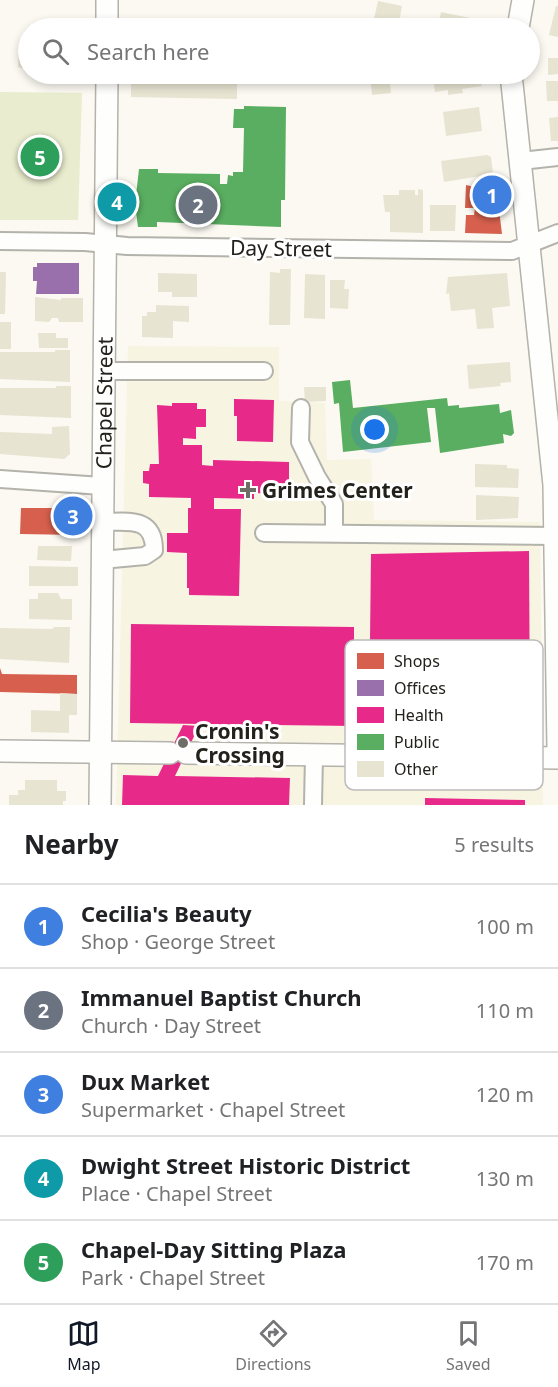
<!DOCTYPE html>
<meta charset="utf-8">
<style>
:root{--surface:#fff;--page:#f2f2f2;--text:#202124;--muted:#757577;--line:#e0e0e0;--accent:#111827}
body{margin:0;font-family:"Noto Sans",sans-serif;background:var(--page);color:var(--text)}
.you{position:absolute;left:375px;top:430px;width:21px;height:21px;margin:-15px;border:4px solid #fff;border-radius:50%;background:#1a73e8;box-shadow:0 0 0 9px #1a73e833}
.badge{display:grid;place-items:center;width:39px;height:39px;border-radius:50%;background:var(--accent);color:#fff;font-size:20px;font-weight:700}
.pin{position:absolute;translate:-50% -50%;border:3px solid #fff;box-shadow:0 2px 6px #0006}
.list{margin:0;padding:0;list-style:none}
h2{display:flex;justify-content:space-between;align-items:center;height:78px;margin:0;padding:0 24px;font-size:26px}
h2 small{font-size:20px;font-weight:400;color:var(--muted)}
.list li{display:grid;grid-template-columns:39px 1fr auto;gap:18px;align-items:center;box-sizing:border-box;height:84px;padding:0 24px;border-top:2px solid var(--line)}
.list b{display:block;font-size:22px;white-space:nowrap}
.list p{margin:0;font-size:20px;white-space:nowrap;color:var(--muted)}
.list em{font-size:20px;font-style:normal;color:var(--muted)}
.icon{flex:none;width:33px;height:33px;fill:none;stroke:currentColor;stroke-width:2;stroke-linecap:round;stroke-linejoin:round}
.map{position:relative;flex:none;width:558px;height:805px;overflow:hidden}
.search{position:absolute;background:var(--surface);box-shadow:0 3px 9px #0003;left:18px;right:18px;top:18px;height:66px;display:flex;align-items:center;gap:15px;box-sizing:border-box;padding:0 21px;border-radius:33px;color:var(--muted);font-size:22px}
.sheet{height:498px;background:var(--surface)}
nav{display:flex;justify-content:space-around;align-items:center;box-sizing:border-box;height:84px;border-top:2px solid var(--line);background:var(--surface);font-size:16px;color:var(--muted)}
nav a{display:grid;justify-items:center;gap:3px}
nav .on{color:var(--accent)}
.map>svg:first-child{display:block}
.built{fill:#f8f4e2}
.green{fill:#e9ecce}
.shops{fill:#d6604d}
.offices{fill:#9970ab}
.health{fill:#e7298a}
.public{fill:#5aae61}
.building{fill:#e7e4d2}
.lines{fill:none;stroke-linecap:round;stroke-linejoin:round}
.minor-casing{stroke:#b3b2ab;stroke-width:20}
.major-casing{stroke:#b3b2ab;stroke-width:24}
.minor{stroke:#fefefd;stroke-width:16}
.major{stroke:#fefefd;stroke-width:21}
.poi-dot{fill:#6e6d66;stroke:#fff;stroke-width:2}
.labels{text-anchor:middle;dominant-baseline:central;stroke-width:6;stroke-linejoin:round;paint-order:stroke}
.street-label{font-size:21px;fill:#22211b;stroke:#fff}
.poi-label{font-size:21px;font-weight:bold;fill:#22211b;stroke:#fff;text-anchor:start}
.key{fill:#fff;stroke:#bdbcbb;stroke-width:1.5}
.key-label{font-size:16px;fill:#22211b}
</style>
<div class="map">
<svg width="558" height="805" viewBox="0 0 558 805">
<rect width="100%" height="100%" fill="#fbf9f1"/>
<path class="built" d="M128,346L279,347V401L325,403L327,460L371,459L374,520L540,522L543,805H116Z"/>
<path class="green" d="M0,92L82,93L78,220H0Z"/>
<g class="shops">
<path d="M484,184L496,185L502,234L465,233L466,215H474L475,208H465L466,185L484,189Z"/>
<path d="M21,508H77V535L20,534Z"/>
<path d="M0,668L2,674L77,675V694L0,692Z"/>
</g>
<path class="offices" d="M37,263H79V294H36L37,281H33V267H37Z"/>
<g class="health">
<path d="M234,399L274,400L273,442L237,441V416H234Z"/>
<path d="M172,403H197V409H206V427H196V439L183,438V445H202V465L213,466V460L289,462V488L277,487V494L254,493V499L214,498V509H241L239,596L189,595V588H187V553L167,552V533H188V508H191V498L149,497V484L143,483V471H149L150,464H159L157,405L172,406Z"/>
<path d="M529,551L530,729L369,728L371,554Z"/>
<path d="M131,624L354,627V726L130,723Z"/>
<path d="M183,725L199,726L175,776L290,778L289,805H122L123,775L158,776Z"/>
<path d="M425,798L525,800V805H425Z"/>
</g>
<g class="public">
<path d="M244,106L286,107L285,200H281V227L157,222V227H138L135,204L139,169H158V173L220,174V184H227L228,175L233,176V172H243L244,128H233L234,109H244Z"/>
<path d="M350,380L353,408L447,398L448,406L459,405V408L499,404L500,413L511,410L514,433L511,436L503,434L504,443L440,453L435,408H427L431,442L343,452L339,403L334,404L332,382Z"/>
</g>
<g class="building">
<path d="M378,1L402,6L398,28H372Z"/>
<path d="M556,6H558V37L549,35Z"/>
<path d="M441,12L475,19L474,28H424L425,22L438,25Z"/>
<path d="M142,19L195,20V28H137Z"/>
<path d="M25,36L28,37V70L18,67L19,47H24Z"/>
<path d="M548,58H558V74L548,75Z"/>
<path d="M131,74H237V99L131,97Z"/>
<path d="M370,74H389L391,93L372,95Z"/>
<path d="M433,74H477L482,86L462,89L463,93L448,95V90L435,92Z"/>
<path d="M546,81H558V101H547Z"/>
<path d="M479,107L482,131L446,136L443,112Z"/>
<path d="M558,117V141H551L549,118Z"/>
<path d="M487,155L491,157L493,174L444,182L441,161Z"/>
<path d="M418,189L423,190V233L390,232V212H385L383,195H399V190H415V195H418Z"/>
<path d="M430,205H456L455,231H430Z"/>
<path d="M280,269H291L290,325H269L270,272L280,273Z"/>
<path d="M0,272H6L5,314H0Z"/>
<path d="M158,273L197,274V297H172V292H158Z"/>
<path d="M507,273L510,306L492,308L494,328L477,329L475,309L451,311L449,293L446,294L448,277Z"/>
<path d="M305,274L325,275V319L304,318Z"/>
<path d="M330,280H345L344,289H349L348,309L330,308Z"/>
<path d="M35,297L61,300V298H83V322H59L58,318H52L49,322L35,321Z"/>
<path d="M156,305L189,306V322L173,321V338L142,337V316H147V312H156Z"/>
<rect x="0" y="322" width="11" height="27"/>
<path d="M38,333H56V338H68V348H39Z"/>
<path d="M55,350H70V382L0,379V352H55Z"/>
<path d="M510,362L511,382L500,383L501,386L469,389L467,365Z"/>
<path d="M56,386H71V418L0,415V388H56Z"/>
<path d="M304,387H326V401L305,402Z"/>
<path d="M69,426L70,454L64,459L0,454V432L52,434V427Z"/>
<path d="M475,464L507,465V468L519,469L518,488L475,487Z"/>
<path d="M476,495L519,497L518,518L476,520Z"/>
<path d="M38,546H72L71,561L37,560Z"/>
<path d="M29,566L78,567V586H29Z"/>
<path d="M38,593H58L61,599H72V620L29,619V599H38Z"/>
<path d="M54,627H70L69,663L0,659V628L52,629Z"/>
<path d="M60,693L77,694V715H69V733L31,732V710L60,711Z"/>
<path d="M25,780H57V791H66V801H63V805H9V795H18V790H25Z"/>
</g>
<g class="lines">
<g class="minor-casing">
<g id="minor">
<path d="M521,161L558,157"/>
<path d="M0,241L85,242L127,246L512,251L558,233"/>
<path d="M104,371H264"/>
<path d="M301,408L300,442L317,477L334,504V533"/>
<path d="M0,479L102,486"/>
<path d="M264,533L555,536"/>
<path d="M102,560L145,556L154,550C154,516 128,522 102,522"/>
<path d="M313,805L314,755"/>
</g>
</g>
<g class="major-casing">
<g id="major">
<path d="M107,28V0"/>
<path d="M518,28L523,0"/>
<path d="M511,74L554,485L558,749"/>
<path d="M0,751L170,753"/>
<path d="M186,753L558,758"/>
<path id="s1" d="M100,805L107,74"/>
</g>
</g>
<use href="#minor" class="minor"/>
<use href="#major" class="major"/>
</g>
<g class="poi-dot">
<path d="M245 481h6v6h6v6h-6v6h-6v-6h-6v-6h6z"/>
<circle cx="183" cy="743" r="6"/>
</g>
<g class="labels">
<g class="street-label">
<text transform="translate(281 248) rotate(1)">Day Street</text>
<text stroke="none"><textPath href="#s1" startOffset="402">Chapel Street</textPath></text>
</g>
<g class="poi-label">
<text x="262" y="490">Grimes Center</text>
<text x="195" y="731">Cronin's<tspan x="195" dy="24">Crossing</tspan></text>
</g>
</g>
<rect x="345" y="640" width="198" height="150" rx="9" class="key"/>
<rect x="357" y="653" width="27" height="16" fill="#d6604d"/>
<rect x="357" y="680" width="27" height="16" fill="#9970ab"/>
<rect x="357" y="707" width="27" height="16" fill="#e7298a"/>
<rect x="357" y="734" width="27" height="16" fill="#5aae61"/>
<rect x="357" y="761" width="27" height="16" fill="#e7e4d2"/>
<g class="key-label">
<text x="394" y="667">Shops</text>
<text x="394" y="694">Offices</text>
<text x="394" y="721">Health</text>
<text x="394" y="748">Public</text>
<text x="394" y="775">Other</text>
</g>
</svg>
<div class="you"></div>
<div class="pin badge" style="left:492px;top:195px;background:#3f7fe0">1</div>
<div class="pin badge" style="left:198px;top:205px;background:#6b7280">2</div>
<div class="pin badge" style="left:73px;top:516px;background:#3f7fe0">3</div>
<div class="pin badge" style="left:117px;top:202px;background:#0f9aa8">4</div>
<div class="pin badge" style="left:40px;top:157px;background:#2e9e5b">5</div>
<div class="search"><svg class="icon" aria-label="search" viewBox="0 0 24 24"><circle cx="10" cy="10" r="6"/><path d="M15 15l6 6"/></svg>Search here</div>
</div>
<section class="sheet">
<h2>Nearby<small>5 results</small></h2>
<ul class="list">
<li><span class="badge" style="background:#3f7fe0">1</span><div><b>Cecilia's Beauty</b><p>Shop · George Street</p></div><em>100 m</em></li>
<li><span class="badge" style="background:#6b7280">2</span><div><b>Immanuel Baptist Church</b><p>Church · Day Street</p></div><em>110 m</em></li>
<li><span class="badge" style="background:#3f7fe0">3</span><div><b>Dux Market</b><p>Supermarket · Chapel Street</p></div><em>120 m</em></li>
<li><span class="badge" style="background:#0f9aa8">4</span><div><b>Dwight Street Historic District</b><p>Place · Chapel Street</p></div><em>130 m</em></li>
<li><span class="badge" style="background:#2e9e5b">5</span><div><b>Chapel-Day Sitting Plaza</b><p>Park · Chapel Street</p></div><em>170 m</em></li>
</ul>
</section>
<nav>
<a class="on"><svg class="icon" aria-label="map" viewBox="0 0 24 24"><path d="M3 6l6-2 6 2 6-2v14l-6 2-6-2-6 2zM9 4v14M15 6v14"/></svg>Map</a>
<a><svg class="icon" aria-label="directions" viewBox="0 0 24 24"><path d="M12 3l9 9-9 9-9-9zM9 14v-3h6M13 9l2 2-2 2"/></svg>Directions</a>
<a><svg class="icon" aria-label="saved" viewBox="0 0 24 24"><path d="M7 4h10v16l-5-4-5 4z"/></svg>Saved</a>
</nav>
